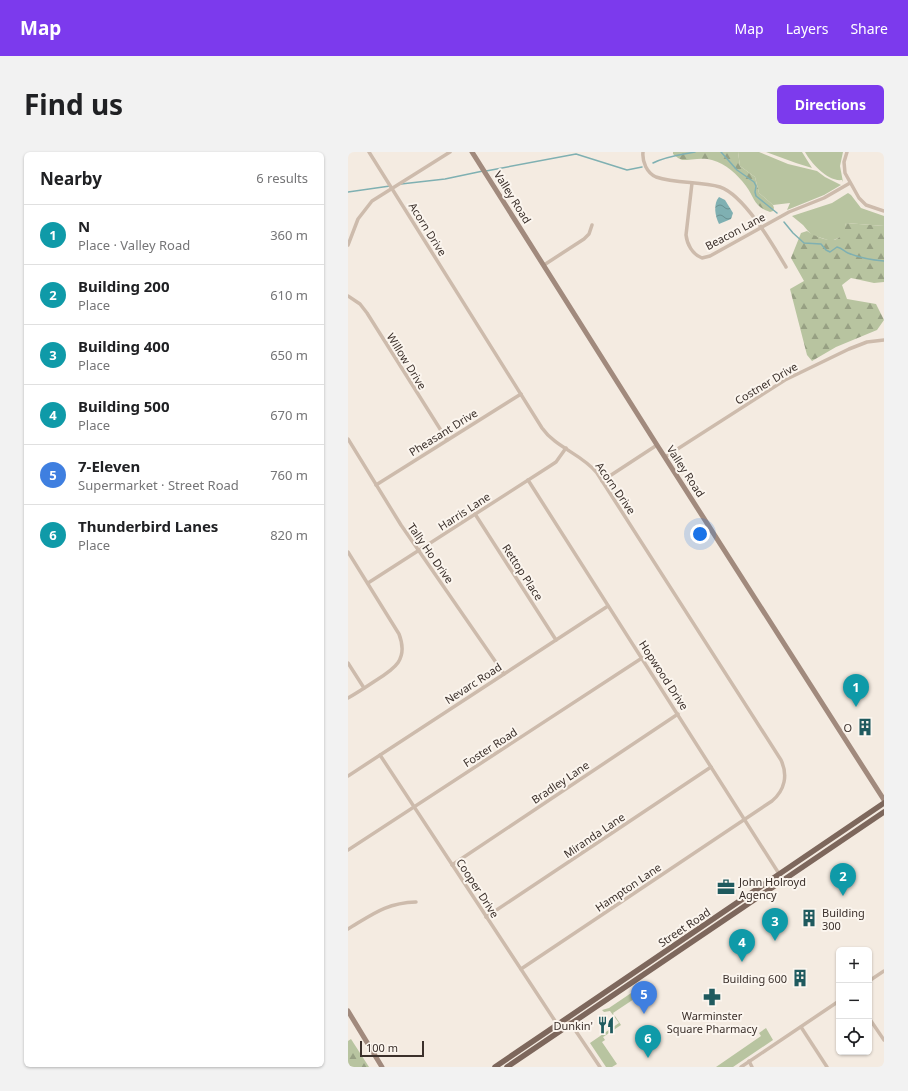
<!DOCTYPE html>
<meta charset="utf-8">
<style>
:root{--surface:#fff;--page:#f2f2f2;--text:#202124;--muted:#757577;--line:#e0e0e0;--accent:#7c3aed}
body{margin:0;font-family:"Noto Sans",sans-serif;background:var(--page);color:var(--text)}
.controls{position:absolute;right:12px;bottom:12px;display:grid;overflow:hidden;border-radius:6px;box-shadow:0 1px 3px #0004}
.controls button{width:36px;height:36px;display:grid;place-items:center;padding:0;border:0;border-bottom:1px solid var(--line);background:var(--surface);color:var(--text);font:20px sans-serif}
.scale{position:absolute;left:12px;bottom:10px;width:64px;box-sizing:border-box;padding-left:4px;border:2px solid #3b302b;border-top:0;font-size:11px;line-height:14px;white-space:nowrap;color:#3b302b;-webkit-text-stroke:3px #fbf5ee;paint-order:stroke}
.you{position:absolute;left:352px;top:382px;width:14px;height:14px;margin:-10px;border:3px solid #fff;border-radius:50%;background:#1a73e8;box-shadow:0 0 0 6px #1a73e833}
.badge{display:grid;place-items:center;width:26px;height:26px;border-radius:50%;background:var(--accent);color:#fff;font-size:13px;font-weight:700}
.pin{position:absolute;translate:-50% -33px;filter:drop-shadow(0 1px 2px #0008)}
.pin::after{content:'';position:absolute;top:21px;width:14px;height:12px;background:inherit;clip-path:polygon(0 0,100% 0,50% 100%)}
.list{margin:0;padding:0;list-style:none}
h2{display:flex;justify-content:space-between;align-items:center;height:52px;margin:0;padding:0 16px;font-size:17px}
h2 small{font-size:13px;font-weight:400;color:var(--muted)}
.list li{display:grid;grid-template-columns:26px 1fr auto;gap:12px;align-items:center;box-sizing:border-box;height:60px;padding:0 16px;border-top:1px solid var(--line)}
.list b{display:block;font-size:15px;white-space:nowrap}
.list p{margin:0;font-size:13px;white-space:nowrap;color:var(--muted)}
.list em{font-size:13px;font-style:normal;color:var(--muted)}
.icon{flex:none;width:22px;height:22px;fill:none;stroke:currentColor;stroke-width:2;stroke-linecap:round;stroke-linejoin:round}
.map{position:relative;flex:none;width:536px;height:915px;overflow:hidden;border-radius:6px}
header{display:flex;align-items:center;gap:24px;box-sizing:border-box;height:56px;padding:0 20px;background:var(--accent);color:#fff}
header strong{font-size:19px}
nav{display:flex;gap:22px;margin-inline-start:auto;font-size:14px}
.intro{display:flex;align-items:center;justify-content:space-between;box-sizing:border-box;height:96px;padding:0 24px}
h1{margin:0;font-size:28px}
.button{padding:10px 18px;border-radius:6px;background:var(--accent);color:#fff;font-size:14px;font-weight:700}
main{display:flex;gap:24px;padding:0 24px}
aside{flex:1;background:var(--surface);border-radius:6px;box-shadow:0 1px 3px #0004}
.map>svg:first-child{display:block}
.green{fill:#b8c4a0}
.forest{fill:url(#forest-firs)}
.water{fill:url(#water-waves)}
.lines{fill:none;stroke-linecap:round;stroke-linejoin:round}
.stream{stroke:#7fb0b2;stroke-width:1.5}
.street{stroke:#cdbbac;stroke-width:3.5}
.secondary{stroke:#a18a7d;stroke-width:5}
.primary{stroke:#7d675c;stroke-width:5.5}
.labels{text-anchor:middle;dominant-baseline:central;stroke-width:4;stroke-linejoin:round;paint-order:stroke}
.street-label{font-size:11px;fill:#3b302b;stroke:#fbf5ee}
.poi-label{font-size:11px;fill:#3b302b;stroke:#fbf5ee;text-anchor:end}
</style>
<header>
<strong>Map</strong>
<nav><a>Map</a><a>Layers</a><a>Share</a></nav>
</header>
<div class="intro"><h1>Find us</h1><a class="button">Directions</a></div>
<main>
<aside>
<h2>Nearby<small>6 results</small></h2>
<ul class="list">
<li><span class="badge" style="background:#0f9aa8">1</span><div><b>N</b><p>Place · Valley Road</p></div><em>360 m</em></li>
<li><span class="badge" style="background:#0f9aa8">2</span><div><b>Building 200</b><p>Place</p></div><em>610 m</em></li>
<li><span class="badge" style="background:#0f9aa8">3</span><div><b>Building 400</b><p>Place</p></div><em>650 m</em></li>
<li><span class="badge" style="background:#0f9aa8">4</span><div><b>Building 500</b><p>Place</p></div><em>670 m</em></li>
<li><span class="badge" style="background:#3f7fe0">5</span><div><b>7-Eleven</b><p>Supermarket · Street Road</p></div><em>760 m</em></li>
<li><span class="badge" style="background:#0f9aa8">6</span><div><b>Thunderbird Lanes</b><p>Place</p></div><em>820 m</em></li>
</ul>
</aside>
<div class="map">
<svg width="536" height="915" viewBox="0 0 536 915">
<defs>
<pattern id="forest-firs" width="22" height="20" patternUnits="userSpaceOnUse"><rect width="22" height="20" fill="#b8c4a0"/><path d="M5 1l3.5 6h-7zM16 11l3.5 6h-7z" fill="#97a083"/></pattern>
<pattern id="water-waves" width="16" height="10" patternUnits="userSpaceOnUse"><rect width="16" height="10" fill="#7fb0b2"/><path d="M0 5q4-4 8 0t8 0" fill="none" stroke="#699091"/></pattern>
</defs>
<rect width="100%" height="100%" fill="#f4ebe1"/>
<g class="green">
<path d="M390,0H411L440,12L469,19L477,25L493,33L476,43L439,58L442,51L425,53L411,41L407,25L392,14Z"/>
<path d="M418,0H454L464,16L448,11Z"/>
<path d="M457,0H495L492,14L495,30L494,28C480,30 463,11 457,0Z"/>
<path d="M500,41L503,43L513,56L536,64V74L498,71L496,80L493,85L483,89L464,83L460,79L455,73L444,64L484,51Z"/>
<path d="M295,833L300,838V842L298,843L295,841L265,861L273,873L255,885L257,888L254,890L269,912L264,915H258L242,891L271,871L262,859L256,860L254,858L261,856Z"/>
<path d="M418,876L425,888L385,915H368L413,884L411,881Z"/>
</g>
<g class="forest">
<path d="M325,0H390L392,14L407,25L411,41L425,53L426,56L425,59L422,60C405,54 407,46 398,34C389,22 378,12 364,8C355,5 343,8 334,8L330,6L325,2Z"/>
<path d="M498,71L536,74V130L526,131L503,126L494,133L499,147L528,152L536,168L529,178L488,195L464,209L459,203L442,137L456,129L443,106L453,81L459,79C463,82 468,84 473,86C489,91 494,87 498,71Z"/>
<path d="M3,887L21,915H0V889Z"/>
</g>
<path class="water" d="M371,45L377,48L385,61L383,67L371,72C367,64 365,52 371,45Z"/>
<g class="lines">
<g class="stream">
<path d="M373,0L389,18L406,30L408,34L407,40L408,44L429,61"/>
<path d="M305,11C319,4 332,3 347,0"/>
<path d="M138,19L228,2L279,18L294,15"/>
<path d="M53,32L97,27L135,19"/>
<path d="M0,40L42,34"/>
<path d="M436,70L445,81L456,91L473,92L478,98L482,100L489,95C494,96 496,99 500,101C512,106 523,108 536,109"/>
</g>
<g class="street">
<path d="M21,0L194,276C208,296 234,302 249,321L433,608C440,623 437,638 424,649L173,817"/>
<path d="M295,0C294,10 299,21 308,25C329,32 352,29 372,35C396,43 425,93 438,115"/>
<path d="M499,0L496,10L497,21L511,46L518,53L536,59"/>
<path d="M344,31L338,83C339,92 344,102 354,106L362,104L441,60L476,46L502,31"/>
<path d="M0,93L10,67L24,49L102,0"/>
<path d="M196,113L236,87L241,82L244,73"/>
<path d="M0,144L12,152L19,161L99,288"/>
<path d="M0,287L53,373L156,522"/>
<path d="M317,305L437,228L501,197L519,190L536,188"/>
<path d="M180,328L435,728"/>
<path d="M254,329L309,293"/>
<path d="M28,333L173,242"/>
<path d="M127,362L208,488"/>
<path d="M0,400L51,482C61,508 46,517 27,529C18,535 9,541 0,546"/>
<path d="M20,431L202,314L208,310L218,296"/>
<path d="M0,511L16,536"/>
<path d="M32,603L213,878"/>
<path d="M0,624L260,454"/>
<path d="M0,698L294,506"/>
<path d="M104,713L330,562"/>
<path d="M138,765L363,615"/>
<path d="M0,777C25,762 38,751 68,750"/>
<path d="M521,829L536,819"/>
<path d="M219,866L252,915"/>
<path d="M521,866L536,888"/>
<path d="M453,875L479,915"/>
<path d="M401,909L404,915"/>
<path d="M393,915L491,849"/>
</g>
<g class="secondary">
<path d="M124,0L309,293L536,648"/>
<path d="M0,859L34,915"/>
</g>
<g class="primary">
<path d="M147,915L536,651"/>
<path d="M159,915L536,660"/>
</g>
</g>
<defs>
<g id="building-bare" transform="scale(1.38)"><path d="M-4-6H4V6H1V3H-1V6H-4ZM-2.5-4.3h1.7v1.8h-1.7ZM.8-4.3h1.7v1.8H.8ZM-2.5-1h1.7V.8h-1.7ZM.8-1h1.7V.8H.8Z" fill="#1f5a5e" stroke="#fbf5ee" stroke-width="2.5" paint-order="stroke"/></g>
<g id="office-bare" transform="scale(1.38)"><path d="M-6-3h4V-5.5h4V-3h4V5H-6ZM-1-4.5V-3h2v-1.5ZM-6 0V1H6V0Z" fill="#1f5a5e" stroke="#fbf5ee" stroke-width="2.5" paint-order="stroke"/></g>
<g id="pharmacy-bare" transform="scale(1.38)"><path d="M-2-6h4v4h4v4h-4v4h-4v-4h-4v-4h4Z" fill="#1f5a5e" stroke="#fbf5ee" stroke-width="2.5" paint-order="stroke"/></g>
<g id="restaurant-bare" transform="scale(1.38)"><path d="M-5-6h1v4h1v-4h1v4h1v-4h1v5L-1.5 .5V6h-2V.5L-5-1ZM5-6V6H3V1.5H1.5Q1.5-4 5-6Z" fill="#1f5a5e" stroke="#fbf5ee" stroke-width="2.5" paint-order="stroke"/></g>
</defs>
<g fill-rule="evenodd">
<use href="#building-bare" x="517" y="575"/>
<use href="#office-bare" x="378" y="735"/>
<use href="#building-bare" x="461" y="766"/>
<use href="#building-bare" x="452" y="826"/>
<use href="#pharmacy-bare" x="364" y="845"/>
<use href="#restaurant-bare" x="258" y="873"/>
</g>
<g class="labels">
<g class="street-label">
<text transform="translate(165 45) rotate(58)">Valley Road</text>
<text transform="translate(80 77) rotate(58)">Acorn Drive</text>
<text transform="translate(387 79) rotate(-28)">Beacon Lane</text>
<text transform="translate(59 209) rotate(58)">Willow Drive</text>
<text transform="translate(418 231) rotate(-31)">Costner Drive</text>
<text transform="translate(95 280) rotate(-32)">Pheasant Drive</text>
<text transform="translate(338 319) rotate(57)">Valley Road</text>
<text transform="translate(268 336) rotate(55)">Acorn Drive</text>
<text transform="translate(116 359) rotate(-33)">Harris Lane</text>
<text transform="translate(83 401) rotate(55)">Tally Ho Drive</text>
<text transform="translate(175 420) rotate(57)">Rettop Place</text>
<text transform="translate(316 523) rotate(57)">Hopwood Drive</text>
<text transform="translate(125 531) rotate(-33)">Nevarc Road</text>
<text transform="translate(142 595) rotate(-33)">Foster Road</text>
<text transform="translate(212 630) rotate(-34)">Bradley Lane</text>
<text transform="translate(246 683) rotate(-34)">Miranda Lane</text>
<text transform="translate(280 735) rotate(-34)">Hampton Lane</text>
<text transform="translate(130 736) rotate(57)">Cooper Drive</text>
<text transform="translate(336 775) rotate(-34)">Street Road</text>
</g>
<g class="poi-label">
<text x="504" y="575">O</text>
<text x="391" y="729" text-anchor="start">John Holroyd<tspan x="391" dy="13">Agency</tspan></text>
<text x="474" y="760" text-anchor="start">Building<tspan x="474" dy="13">300</tspan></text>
<text x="439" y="826">Building 600</text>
<text x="364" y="863" text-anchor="middle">Warminster<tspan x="364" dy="13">Square Pharmacy</tspan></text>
<text x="245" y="873">Dunkin'</text>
</g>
</g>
</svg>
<div class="controls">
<button>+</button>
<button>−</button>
<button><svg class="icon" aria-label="locate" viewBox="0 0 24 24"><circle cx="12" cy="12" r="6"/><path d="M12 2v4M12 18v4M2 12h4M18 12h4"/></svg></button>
</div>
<div class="scale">100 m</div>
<div class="you"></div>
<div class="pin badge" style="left:508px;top:555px;background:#0f9aa8">1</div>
<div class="pin badge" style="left:495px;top:744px;background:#0f9aa8">2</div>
<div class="pin badge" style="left:427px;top:789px;background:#0f9aa8">3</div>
<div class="pin badge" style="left:394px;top:810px;background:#0f9aa8">4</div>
<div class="pin badge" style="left:296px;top:862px;background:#3f7fe0">5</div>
<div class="pin badge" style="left:300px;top:906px;background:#0f9aa8">6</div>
</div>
</main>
